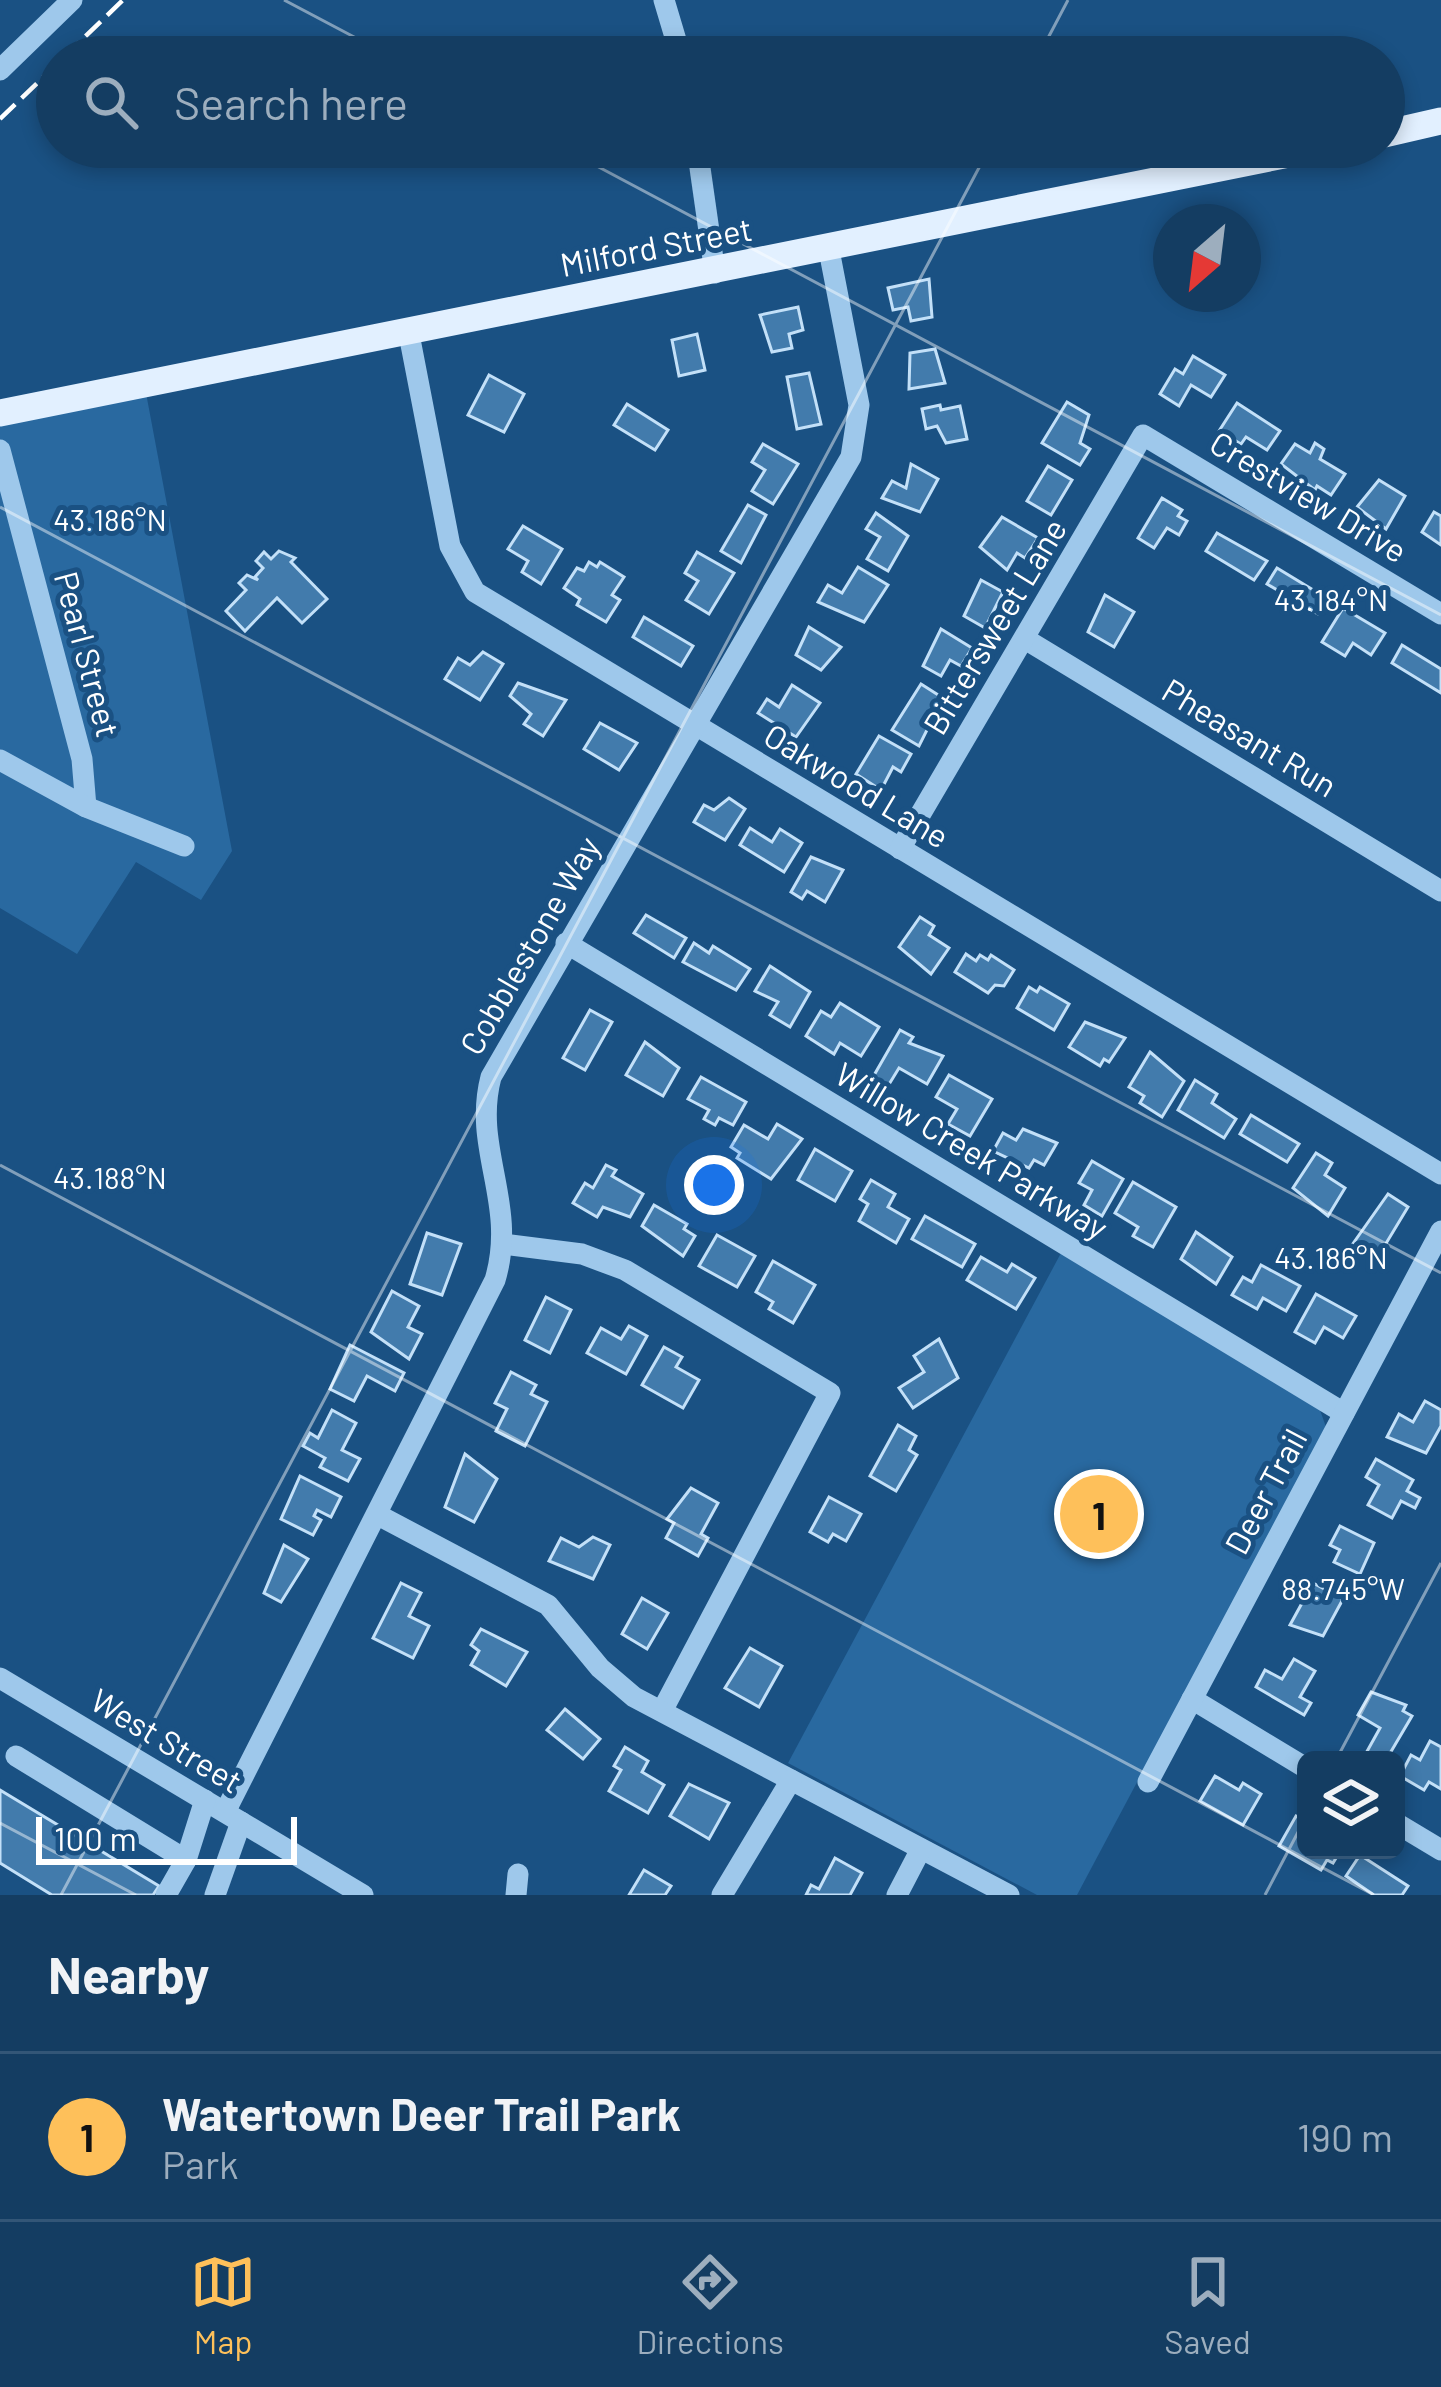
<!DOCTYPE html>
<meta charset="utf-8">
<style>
:root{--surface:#143d62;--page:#1d4468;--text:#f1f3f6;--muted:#9daebe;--line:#335677;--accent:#fec05a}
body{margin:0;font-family:Barlow,sans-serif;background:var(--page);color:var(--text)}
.controls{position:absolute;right:36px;bottom:36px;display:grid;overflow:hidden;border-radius:18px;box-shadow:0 6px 18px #0003}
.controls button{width:108px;height:108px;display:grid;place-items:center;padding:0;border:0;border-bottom:3px solid var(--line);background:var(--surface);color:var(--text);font:60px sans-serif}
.compass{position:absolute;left:1153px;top:204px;width:108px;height:108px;border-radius:50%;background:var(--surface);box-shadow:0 6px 18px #0003;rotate:208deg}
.scale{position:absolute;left:36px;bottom:30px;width:261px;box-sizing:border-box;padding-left:12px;border:6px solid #fff;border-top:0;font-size:33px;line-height:42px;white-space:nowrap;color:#fff;-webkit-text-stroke:9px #1a5183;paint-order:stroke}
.you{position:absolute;left:714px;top:1185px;width:42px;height:42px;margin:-30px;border:9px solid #fff;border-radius:50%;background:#1a73e8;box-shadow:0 0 0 18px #1a73e833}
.badge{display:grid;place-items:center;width:78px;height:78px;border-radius:50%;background:var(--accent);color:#111;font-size:39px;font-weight:700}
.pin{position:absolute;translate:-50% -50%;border:6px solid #fff;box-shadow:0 3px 12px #0006}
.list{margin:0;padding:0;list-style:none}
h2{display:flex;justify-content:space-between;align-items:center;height:156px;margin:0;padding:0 48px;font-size:51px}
h2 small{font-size:39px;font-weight:400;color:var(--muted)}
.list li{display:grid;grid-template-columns:78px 1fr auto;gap:36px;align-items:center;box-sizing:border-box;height:168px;padding:0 48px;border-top:3px solid var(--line)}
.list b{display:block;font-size:45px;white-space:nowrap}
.list p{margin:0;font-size:39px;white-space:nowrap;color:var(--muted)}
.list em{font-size:39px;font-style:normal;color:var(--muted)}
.icon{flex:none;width:66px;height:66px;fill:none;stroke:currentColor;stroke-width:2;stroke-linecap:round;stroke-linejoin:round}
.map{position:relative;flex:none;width:1441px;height:1895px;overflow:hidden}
.search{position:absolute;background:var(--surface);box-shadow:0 6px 18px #0003;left:36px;right:36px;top:36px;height:132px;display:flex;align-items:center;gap:30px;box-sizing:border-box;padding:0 42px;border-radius:66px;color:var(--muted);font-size:45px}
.sheet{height:324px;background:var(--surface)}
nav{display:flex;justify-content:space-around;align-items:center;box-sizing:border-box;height:168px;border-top:3px solid var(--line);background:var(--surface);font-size:33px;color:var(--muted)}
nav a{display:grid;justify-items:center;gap:6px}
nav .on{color:var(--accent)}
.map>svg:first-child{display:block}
.green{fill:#2969a0}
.building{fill:#427bac;stroke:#c3e0f8;stroke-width:3}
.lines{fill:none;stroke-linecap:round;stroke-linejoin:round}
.minor{stroke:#9ec8eb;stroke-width:21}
.major{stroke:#e2f0ff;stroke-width:27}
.rail{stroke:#fff;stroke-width:4.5;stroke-dasharray:21 9;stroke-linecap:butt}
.ticks{fill:none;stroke:#fff;stroke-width:3;stroke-opacity:0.45}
.labels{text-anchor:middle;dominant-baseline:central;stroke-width:10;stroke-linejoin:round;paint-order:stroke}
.street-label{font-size:33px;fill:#fff;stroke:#1a5183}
.ticks-label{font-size:30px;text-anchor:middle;fill:#fff;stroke:#1a5183;stroke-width:10;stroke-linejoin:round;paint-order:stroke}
</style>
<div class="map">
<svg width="1441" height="1895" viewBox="0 0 1441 1895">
<rect width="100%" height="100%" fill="#1a5183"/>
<g class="green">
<path d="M146,393L232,851L201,900L136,862L77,954L0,908V426Z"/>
<path d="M1061,1253L1320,1410L1326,1427L1077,1895H1037L788,1763Z"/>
</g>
<g class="building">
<path d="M929,279L932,317L911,321L908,307L893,310L888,288Z"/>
<path d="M798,307L803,330L789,334L792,348L772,352L760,315Z"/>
<path d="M697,334L705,370L679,376L672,340Z"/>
<path d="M935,349L945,383L909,389L910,353Z"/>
<path d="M1193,356L1225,375L1211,397L1191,385L1179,406L1160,394L1175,369L1183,374Z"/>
<path d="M809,373L821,424L797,429L787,377Z"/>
<path d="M489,375L524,394L504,432L468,415Z"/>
<path d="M1067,402L1089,415L1080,443L1090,449L1080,465L1042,443Z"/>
<path d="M1237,403L1280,431L1267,450L1246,437L1241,444L1219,431Z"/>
<path d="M627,404L668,430L655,450L614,425Z"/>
<path d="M940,405L941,410L960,406L967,439L946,443L937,426L926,429L922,409Z"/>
<path d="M1315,443L1324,449L1320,459L1345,474L1331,495L1317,486L1315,490L1281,464L1295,444L1310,453Z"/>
<path d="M763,444L798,464L773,504L752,491L765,470L752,462Z"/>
<path d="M911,464L938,479L920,512L882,498L892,481L906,488Z"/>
<path d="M1048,466L1072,480L1051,515L1027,501Z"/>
<path d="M1379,480L1405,496L1386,529L1357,507Z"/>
<path d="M1162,498L1182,510L1178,516L1187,521L1179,535L1167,528L1154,548L1138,538Z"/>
<path d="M748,505L766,515L741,563L721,551Z"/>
<path d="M1434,512L1441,516V545L1422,532Z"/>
<path d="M876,513L908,536L888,571L867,559L880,537L866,529Z"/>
<path d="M1002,517L1038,538L1025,558L1017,553L1007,570L980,547Z"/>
<path d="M523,526L562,549L541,584L522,572L528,561L508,549Z"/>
<path d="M1217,533L1267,561L1254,580L1206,551Z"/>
<path d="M279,551L295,558L291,562L327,599L302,623L277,598L245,631L226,611L246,590L239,583L247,575L258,580L255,577L263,568L256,561L264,552L271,559Z"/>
<path d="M697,552L734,573L709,614L686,600L698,581L685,573Z"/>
<path d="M589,562L597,567L600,562L624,577L612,595L620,600L606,622L577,605L580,599L564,588L577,568L584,571Z"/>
<path d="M858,567L888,585L864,622L818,602L828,585L842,593Z"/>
<path d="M1277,568L1328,599L1318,614L1267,584Z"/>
<path d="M981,580L1003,592L985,628L964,616Z"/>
<path d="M1105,595L1134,612L1114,647L1088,632Z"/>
<path d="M1343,608L1385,633L1371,655L1353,643L1345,656L1322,642Z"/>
<path d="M644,617L693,646L681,666L633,637Z"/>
<path d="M809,627L841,647L821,670L796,655Z"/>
<path d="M941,629L972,648L961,666L950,660L941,676L923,666Z"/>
<path d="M1402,645L1441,669V693L1392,663Z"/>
<path d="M483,652L503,664L480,700L445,679L458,658L470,665Z"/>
<path d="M518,683L566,700L543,736L524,724L531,714L510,696Z"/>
<path d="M921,684L943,698L919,746L892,730Z"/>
<path d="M792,685L820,703L796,737L758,713L767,699L779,707Z"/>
<path d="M600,723L637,743L619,770L584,749Z"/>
<path d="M879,736L911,754L901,772L893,767L881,790L856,774Z"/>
<path d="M729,798L745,809L725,840L694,822L704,805L714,810Z"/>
<path d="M750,828L772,842L780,829L802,843L784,872L740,845Z"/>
<path d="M811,857L843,870L825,902L807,891L802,899L791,892Z"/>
<path d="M646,915L686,938L674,958L634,933Z"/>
<path d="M920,917L934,926L929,935L949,948L931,974L899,947Z"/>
<path d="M694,943L709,953L713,946L750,969L736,990L683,962Z"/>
<path d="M966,954L976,961L980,955L988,960L991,955L1014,970L1004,986L995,985L988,993L955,972Z"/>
<path d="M770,966L810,992L790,1027L770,1015L778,1002L755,991Z"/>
<path d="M1029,987L1037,992L1040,987L1069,1004L1054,1030L1017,1008Z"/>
<path d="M840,1003L879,1027L861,1056L840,1043L834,1054L806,1036L821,1011L831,1017Z"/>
<path d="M590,1010L612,1022L585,1070L563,1058Z"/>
<path d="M1085,1022L1125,1038L1109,1062L1104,1059L1100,1066L1069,1047Z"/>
<path d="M900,1030L913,1037L909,1043L943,1056L927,1084L899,1068L888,1086L873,1077Z"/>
<path d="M645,1042L679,1068L663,1096L626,1075Z"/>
<path d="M1150,1052L1184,1081L1162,1117L1140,1103L1144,1096L1129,1087Z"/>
<path d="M949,1075L992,1099L970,1136L948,1124L957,1109L936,1097Z"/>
<path d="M701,1077L746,1102L733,1125L719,1118L715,1125L704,1119L709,1110L688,1099Z"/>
<path d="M1195,1080L1217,1094L1212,1103L1236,1119L1224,1138L1178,1110Z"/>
<path d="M1251,1115L1299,1144L1287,1162L1240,1134Z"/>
<path d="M777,1124L802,1139L771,1179L737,1158L740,1153L731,1147L744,1125L768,1139Z"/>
<path d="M1023,1129L1057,1143L1044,1165L1034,1160L1029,1168L993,1151L1003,1133L1016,1140Z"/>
<path d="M815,1149L852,1171L835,1201L798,1180Z"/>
<path d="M1316,1153L1332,1163L1325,1175L1345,1188L1328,1216L1293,1188Z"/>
<path d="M1092,1161L1123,1179L1102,1216L1084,1205L1092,1190L1079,1183Z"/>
<path d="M606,1165L616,1170L612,1176L643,1194L630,1217L603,1207L597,1217L573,1203L585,1183L593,1188Z"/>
<path d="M871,1180L895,1194L888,1207L909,1219L896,1243L859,1221L868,1204L860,1199Z"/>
<path d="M1133,1182L1176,1207L1153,1247L1133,1236L1138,1227L1115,1213Z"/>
<path d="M1388,1194L1408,1207L1376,1260L1352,1245Z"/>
<path d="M654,1205L687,1224L684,1229L695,1236L683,1256L642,1226Z"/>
<path d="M925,1216L975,1244L962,1267L912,1239Z"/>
<path d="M1196,1232L1232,1257L1216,1284L1181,1259Z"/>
<path d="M427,1233L461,1244L442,1295L410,1284Z"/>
<path d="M717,1235L755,1256L737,1287L699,1266Z"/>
<path d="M981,1257L1007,1272L1012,1264L1035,1278L1016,1309L967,1280Z"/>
<path d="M773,1261L815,1285L793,1323L769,1309L773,1302L756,1292Z"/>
<path d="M1261,1265L1300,1286L1286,1311L1263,1298L1257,1309L1232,1295L1243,1277L1252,1282Z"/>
<path d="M392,1291L419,1306L408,1327L422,1334L409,1359L371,1332Z"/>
<path d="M1316,1294L1356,1316L1343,1338L1324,1327L1315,1343L1295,1332Z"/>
<path d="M546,1297L571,1310L550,1353L525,1340Z"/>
<path d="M629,1326L647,1336L626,1374L587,1353L601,1328L621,1339Z"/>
<path d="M939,1339L958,1378L913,1408L899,1388L924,1372L914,1356Z"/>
<path d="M350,1345L404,1373L395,1391L367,1376L354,1401L330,1389Z"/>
<path d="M664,1347L682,1357L676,1367L699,1380L683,1408L642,1385Z"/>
<path d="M511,1372L536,1385L531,1394L547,1402L525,1446L496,1431L507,1409L495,1403Z"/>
<path d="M1425,1401L1441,1410V1426L1426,1453L1387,1437L1399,1414L1413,1422Z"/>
<path d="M332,1410L356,1423L342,1450L360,1459L348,1481L320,1467L325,1458L303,1446L310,1433L318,1438Z"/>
<path d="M898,1425L916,1436L909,1450L917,1455L896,1491L870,1476Z"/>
<path d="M465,1454L497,1479L474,1522L445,1507Z"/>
<path d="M1376,1459L1413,1480L1407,1491L1420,1498L1415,1508L1401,1501L1392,1518L1368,1505L1379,1485L1366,1477Z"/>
<path d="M300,1476L341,1497L331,1517L317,1510L314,1516L321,1520L313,1535L281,1519Z"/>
<path d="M691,1488L718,1503L701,1534L708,1538L698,1556L666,1538L674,1523L667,1519Z"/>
<path d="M829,1497L861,1514L846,1541L833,1534L828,1542L810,1532Z"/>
<path d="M1340,1526L1374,1543L1360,1574L1334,1562L1340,1550L1330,1545Z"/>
<path d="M593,1537L610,1545L593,1579L549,1561L561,1538L579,1547Z"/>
<path d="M284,1545L308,1559L281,1602L264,1593Z"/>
<path d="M401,1583L421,1593L409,1616L429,1626L413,1658L373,1638Z"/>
<path d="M1313,1583L1343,1599L1323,1636L1290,1625Z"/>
<path d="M642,1598L668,1613L647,1649L622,1634Z"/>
<path d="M481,1629L527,1652L506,1686L471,1665L479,1651L471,1645Z"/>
<path d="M750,1648L782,1666L759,1707L725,1688Z"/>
<path d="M1294,1659L1315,1671L1300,1697L1311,1703L1304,1715L1256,1687L1265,1670L1282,1679Z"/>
<path d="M1371,1692L1406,1705L1403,1711L1412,1716L1386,1760L1365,1755L1380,1728L1358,1715Z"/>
<path d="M565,1709L600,1739L583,1759L547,1730Z"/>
<path d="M1430,1741L1441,1747V1789L1429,1782L1424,1790L1400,1776L1411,1755L1420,1760Z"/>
<path d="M625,1747L648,1761L642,1772L664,1785L648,1813L609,1791L621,1770L614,1766Z"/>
<path d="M1215,1776L1239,1790L1243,1783L1261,1794L1243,1825L1200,1801Z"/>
<path d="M689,1784L729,1803L709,1839L670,1816Z"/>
<path d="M0,1790L159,1886L153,1895H52L0,1863Z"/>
<path d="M1296,1816L1306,1822V1850H1341L1333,1863L1327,1860L1321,1870L1279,1846Z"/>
<path d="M1360,1855L1408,1886L1402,1895H1374L1346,1876Z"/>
<path d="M835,1858L862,1873L850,1895H806L811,1885L819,1889Z"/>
<path d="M644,1870L671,1886L665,1895H629Z"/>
</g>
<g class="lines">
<g class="minor">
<path d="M664,0L681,57"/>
<path d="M0,70L72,0"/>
<path d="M697,147L715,273"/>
<path d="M408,329L450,546L475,592L1441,1174"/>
<path d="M0,450L82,759L86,807"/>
<path d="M1025,639L1441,891"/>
<path d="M0,760L86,807L184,846"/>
<path d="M900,849L1143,435L1441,614"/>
<path d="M566,943L1344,1413"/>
<path d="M503,1244L582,1254L625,1270L830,1393L662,1711"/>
<path d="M378,1515L548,1605L600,1668L634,1697L1009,1895"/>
<path d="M0,1678L363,1895"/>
<path d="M1192,1699L1306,1768"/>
<path d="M16,1756L186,1860"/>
<path d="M1148,1782L1441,1231"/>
<path d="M225,1812L495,1280C518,1203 472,1149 491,1077L851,457L859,405L829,250"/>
<path d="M1396,1823L1441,1850"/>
<path d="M166,1895L186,1860L205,1800"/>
<path d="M215,1895L241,1822"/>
<path d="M516,1895L518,1874"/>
<path d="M722,1895L791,1780"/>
<path d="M897,1895L921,1849"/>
</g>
<g class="major">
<path d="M1384,134L1441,121"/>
<path d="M0,413L1324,147"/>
</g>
<g class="rail">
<path d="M64,57L123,0"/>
<path d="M0,119L57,64"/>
</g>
</g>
<path class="ticks" d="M284,0L392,57M1038,57L1068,0M561,147L1441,615M0,507L1441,1273M0,1165L1374,1895M1336,1760L1441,1563M0,1823L136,1895M61,1895L990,147M1265,1895L1306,1817"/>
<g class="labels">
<g class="street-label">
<text transform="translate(656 246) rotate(-11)">Milford Street</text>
<text transform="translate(1309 496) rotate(31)">Crestview Drive</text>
<text transform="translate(994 626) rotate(-59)">Bittersweet Lane</text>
<text transform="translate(88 654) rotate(75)">Pearl Street</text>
<text transform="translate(1250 737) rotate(31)">Pheasant Run</text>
<text transform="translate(857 785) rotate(31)">Oakwood Lane</text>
<text transform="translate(529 945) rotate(-60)">Cobblestone Way</text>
<text transform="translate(972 1150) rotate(31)">Willow Creek Parkway</text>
<text transform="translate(1265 1491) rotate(-62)">Deer Trail</text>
<text transform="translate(167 1740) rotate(31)">West Street</text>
</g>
</g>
<g class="ticks-label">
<text x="110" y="531">43.186°N</text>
<text x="1331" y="611">43.184°N</text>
<text x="110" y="1189">43.188°N</text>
<text x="1331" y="1269">43.186°N</text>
<text x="1343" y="1600">88.745°W</text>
</g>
</svg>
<div class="controls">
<button><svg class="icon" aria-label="layers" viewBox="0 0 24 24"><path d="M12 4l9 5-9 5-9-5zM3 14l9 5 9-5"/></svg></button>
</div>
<svg class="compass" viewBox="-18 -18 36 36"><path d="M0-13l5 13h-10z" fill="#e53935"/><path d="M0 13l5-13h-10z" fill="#9daebe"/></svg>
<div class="scale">100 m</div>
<div class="you"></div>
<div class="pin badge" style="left:1099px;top:1514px">1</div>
<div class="search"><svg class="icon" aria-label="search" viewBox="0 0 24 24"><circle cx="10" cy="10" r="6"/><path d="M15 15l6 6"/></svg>Search here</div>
</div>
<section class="sheet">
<h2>Nearby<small></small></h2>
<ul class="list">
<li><span class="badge">1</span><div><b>Watertown Deer Trail Park</b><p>Park</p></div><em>190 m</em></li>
</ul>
</section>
<nav>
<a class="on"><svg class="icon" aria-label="map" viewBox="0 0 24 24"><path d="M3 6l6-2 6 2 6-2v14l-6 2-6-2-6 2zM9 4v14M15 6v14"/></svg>Map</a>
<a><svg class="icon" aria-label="directions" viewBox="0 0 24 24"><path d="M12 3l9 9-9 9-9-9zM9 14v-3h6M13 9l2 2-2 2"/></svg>Directions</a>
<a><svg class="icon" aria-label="saved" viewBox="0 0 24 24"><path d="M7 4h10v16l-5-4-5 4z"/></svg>Saved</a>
</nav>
